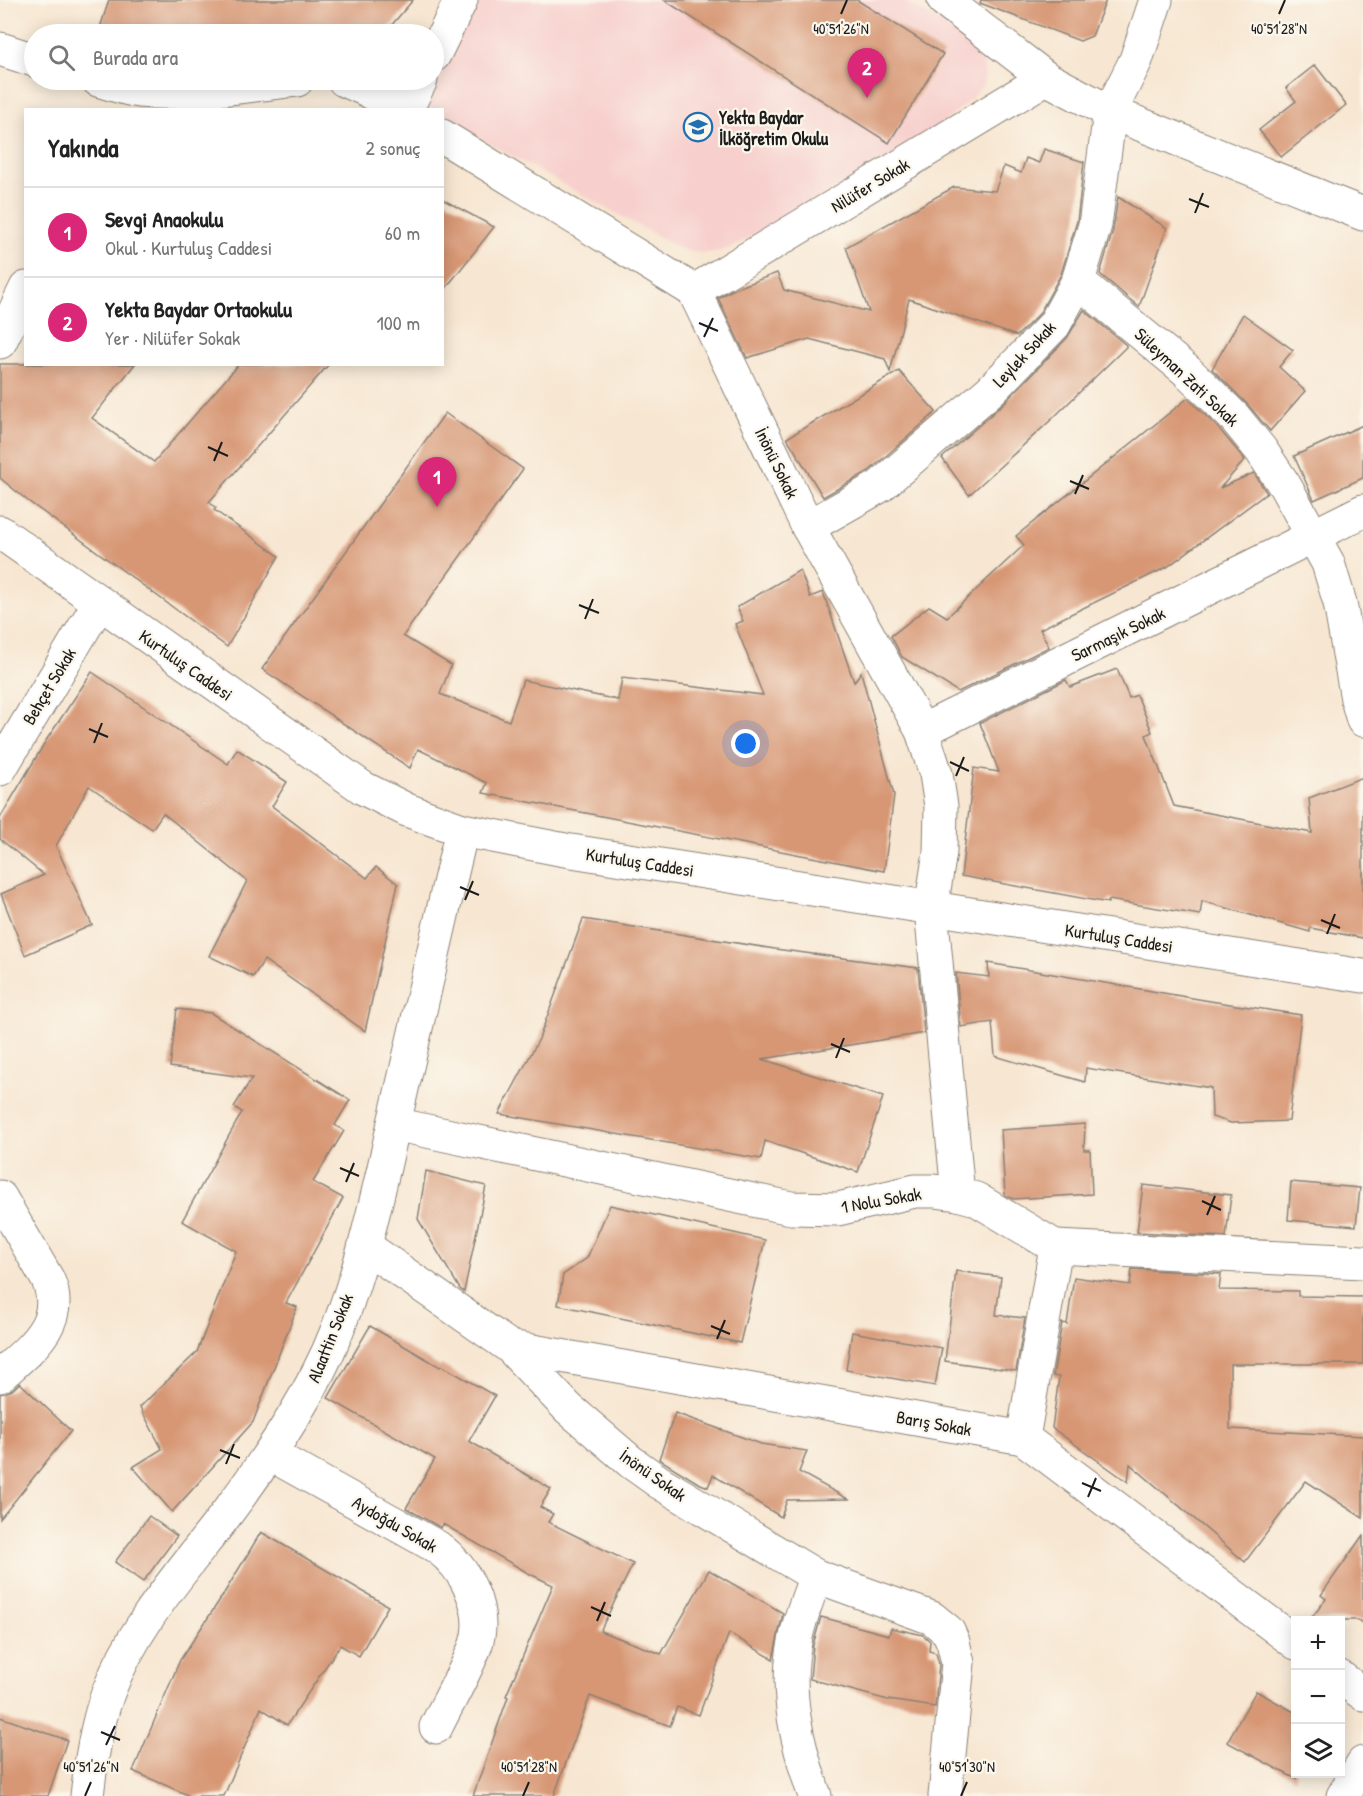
<!DOCTYPE html>
<html lang="tr">
<meta charset="utf-8">
<style>
:root{--surface:#fff;--page:#f6f6f6;--text:#222;--muted:#767676;--line:#e0e0e0;--accent:#db2777}
body{margin:0;font-family:"Patrick Hand",sans-serif;background:var(--page);color:var(--text)}
.controls{position:absolute;right:18px;bottom:18px;display:grid;overflow:hidden;border-radius:0px;box-shadow:0 3px 15px #0003}
.controls button{width:54px;height:54px;display:grid;place-items:center;padding:0;border:0;border-bottom:2px solid var(--line);background:var(--surface);color:var(--text);font:30px sans-serif}
.you{position:absolute;left:746px;top:744px;width:21px;height:21px;margin:-15px;border:4px solid #fff;border-radius:50%;background:#1a73e8;box-shadow:0 0 0 9px #1a73e833}
.badge{display:grid;place-items:center;width:39px;height:39px;border-radius:50%;background:var(--accent);color:#fff;font-size:20px;font-weight:700}
.pin{position:absolute;translate:-50% -50px;filter:drop-shadow(0 2px 3px #0008)}
.pin::after{content:'';position:absolute;top:32px;width:21px;height:18px;background:inherit;clip-path:polygon(0 0,100% 0,50% 100%)}
.list{margin:0;padding:0;list-style:none}
h2{display:flex;justify-content:space-between;align-items:center;height:78px;margin:0;padding:0 24px;font-size:26px}
h2 small{font-size:20px;font-weight:400;color:var(--muted)}
.list li{display:grid;grid-template-columns:39px 1fr auto;gap:18px;align-items:center;box-sizing:border-box;height:90px;padding:0 24px;border-top:2px solid var(--line)}
.list b{display:block;font-size:22px;white-space:nowrap}
.list p{margin:0;font-size:20px;white-space:nowrap;color:var(--muted)}
.list em{font-size:20px;font-style:normal;color:var(--muted)}
.icon{flex:none;width:33px;height:33px;fill:none;stroke:currentColor;stroke-width:2;stroke-linecap:round;stroke-linejoin:round}
.map{position:relative;flex:none;width:1363px;height:1796px;overflow:hidden}
.search{position:absolute;background:var(--surface);box-shadow:0 3px 15px #0003;left:24px;top:24px;width:420px;height:66px;display:flex;align-items:center;gap:15px;box-sizing:border-box;padding:0 21px;border-radius:33px;color:var(--muted);font-size:22px}
.panel{position:absolute;background:var(--surface);box-shadow:0 3px 15px #0003;left:24px;top:108px;width:420px;height:258px;border-radius:0px}
.map>svg:first-child{display:block}
.built{fill:#f7d0cd}
.building{fill:#d79774}
.lines{fill:none;stroke-linecap:round;stroke-linejoin:round}
.street-casing{stroke:#8a8176;stroke-width:35}
.street{stroke:#fff;stroke-width:33}
.ticks{fill:none;stroke:#1c1c1c;stroke-width:2}
.labels{text-anchor:middle;dominant-baseline:central;stroke-width:4.5;stroke-linejoin:round;paint-order:stroke}
.poi-label{font-size:18px;font-weight:bold;fill:#1c1c1c;stroke:#fbf7ec;text-anchor:start}
.street-label{font-size:18px;fill:#1c1c1c;stroke:#fbf7ec}
.ticks-label{font-size:15px;text-anchor:middle;fill:#1c1c1c;stroke:#fbf7ec;stroke-width:4.5;stroke-linejoin:round;paint-order:stroke}
</style>
<div class="map">
<svg width="1363" height="1796" viewBox="0 0 1363 1796">
<rect width="100%" height="100%" fill="#fbf7ec"/>
<filter id="ink" filterUnits="userSpaceOnUse"><feTurbulence type="fractalNoise" baseFrequency=".0167" numOctaves="2"/><feDisplacementMap in="SourceGraphic" scale="12" xChannelSelector="R" yChannelSelector="G"/><feConvolveMatrix kernelMatrix="1 2 1 2 8 2 1 2 1" color-interpolation-filters="sRGB"/></filter>
<filter id="wash" filterUnits="userSpaceOnUse"><feTurbulence type="fractalNoise" baseFrequency=".008" numOctaves="4" result="noise"/><feDisplacementMap in="SourceGraphic" scale="24" xChannelSelector="R" yChannelSelector="G"/><feGaussianBlur stdDeviation="1.35" result="paint"/><feColorMatrix in="noise" values="0 0 0 0 0 0 0 0 0 0 0 0 0 0 0 0 0 1.4 0 .05"/><feComposite in="paint" operator="in"/></filter>
<g filter="url(#wash)">
<rect width="100%" height="100%" fill="#f7e6d1"/>
<path class="built" d="M473,0H904L973,42L982,56L985,72L983,85L971,99L929,135L733,247L721,251L706,253L692,252L679,248L443,118L442,110L426,109L419,106Z"/>
<g id="blocks">
<g class="building">
<path d="M109,0H413L384,34H98Z"/>
<path d="M664,0H857L943,54L889,143Z"/>
<path d="M981,0H1106L1092,36L1080,41L980,3Z"/>
<path d="M1315,65L1346,105L1281,157L1259,130L1296,101L1286,88Z"/>
<path d="M1044,149L1084,162L1077,221L1061,274L1039,314L1017,336L909,299L890,372L885,359L809,339L747,358L718,298L732,290L777,273L784,290L869,312L846,247L954,187L995,191L1004,166L1021,173L1026,158L1039,163Z"/>
<path d="M1118,197L1167,228L1139,307L1100,274L1113,230Z"/>
<path d="M442,199L494,227L442,293Z"/>
<path d="M1084,310L1126,345V347L1052,419L969,495L942,458L1004,403L1067,338Z"/>
<path d="M1243,314L1293,350L1279,367L1305,391L1270,431L1248,405L1212,369Z"/>
<path d="M0,364H135L92,418L154,462L239,364H329L209,502L216,508L214,510L279,556L227,647L28,501L0,478Z"/>
<path d="M899,371L936,412L869,471L823,497L787,438Z"/>
<path d="M1188,398L1221,431L1245,460L1220,488L1254,473L1267,493L1167,567L1040,629L1049,647L958,692L902,657L891,636L929,606L947,617L1024,545L1016,536Z"/>
<path d="M445,413L523,469L403,636L451,665L440,694L509,721L523,680L618,700L622,678L763,695L735,624L743,621L737,607L800,570L810,597L823,592L854,682L861,672L894,795L884,871L483,793L487,783L418,749L410,768L262,669Z"/>
<path d="M1363,425V478L1314,500L1294,456Z"/>
<path d="M1117,669L1129,698L1137,695L1152,732L1146,735L1174,806L1312,833L1309,798L1363,777V938L1310,928V932L1202,901L1200,915L1109,900L1108,903L961,876L974,768L999,772L980,723L1066,680L1070,687Z"/>
<path d="M92,672L228,764L237,749L287,782L272,806L367,878L376,867L398,884L365,1031L264,960L253,977L209,956L247,881L163,813L152,829L89,786L56,846L92,925L25,955L1,894L44,875L0,839V818L47,739Z"/>
<path d="M583,919L775,949L918,968L924,1033L762,1059L883,1097L858,1172L765,1141L761,1159L499,1114L539,1039Z"/>
<path d="M988,963L1210,1001L1301,1015L1289,1121L1231,1123L1212,1117L1211,1088L1086,1068L1085,1082L995,1056L992,1022L961,1027L956,973L989,977Z"/>
<path d="M177,1009L211,1013L350,1100L335,1125L344,1131L313,1182L343,1198L286,1303L297,1307L253,1422L172,1512L133,1467L162,1449L140,1407L197,1352L236,1251L182,1221L242,1112L234,1107L252,1078L170,1067Z"/>
<path d="M1085,1124L1084,1150H1090L1092,1194L1013,1199L1005,1195L1001,1130Z"/>
<path d="M426,1171L486,1186L464,1292L460,1289L418,1219Z"/>
<path d="M1291,1182L1360,1188L1356,1226L1288,1220Z"/>
<path d="M1143,1185L1231,1195L1226,1237L1137,1232Z"/>
<path d="M610,1205L765,1240L740,1343L558,1305L563,1275L587,1258Z"/>
<path d="M1132,1269L1221,1274L1219,1290L1298,1291V1296L1363,1297V1364H1230V1429L1363,1436V1518L1306,1481L1245,1562L1130,1464L1128,1482L1052,1428L1059,1377L1053,1376L1062,1323L1067,1324L1074,1277L1130,1285Z"/>
<path d="M956,1271L1001,1277L996,1315L1025,1318L1016,1371L945,1361Z"/>
<path d="M370,1326L440,1367L441,1365L495,1396L469,1441L551,1489L540,1507L553,1514L548,1522L633,1564L600,1631L661,1654L709,1570L783,1613L773,1659L729,1633L699,1715L677,1707L670,1726L590,1696L554,1796H473L508,1697L506,1696L553,1585L528,1573L443,1524L441,1528L406,1508L435,1459L328,1398Z"/>
<path d="M852,1332L942,1348L935,1386L846,1370Z"/>
<path d="M20,1383L71,1431L0,1519V1394L12,1390Z"/>
<path d="M675,1413L761,1444L807,1451L799,1472L848,1499L787,1500L781,1517L713,1475L708,1487L698,1483L659,1459Z"/>
<path d="M149,1516L177,1536L143,1582L115,1562Z"/>
<path d="M261,1532L388,1606L359,1656L340,1645L287,1725L261,1708L224,1796H190L133,1771L180,1660L223,1595Z"/>
<path d="M1363,1535V1624L1358,1620H1310L1326,1599L1321,1595Z"/>
<path d="M821,1617L889,1635L891,1628L923,1635L930,1641L929,1651L936,1653L939,1664L935,1707L888,1700L810,1679L813,1645Z"/>
<path d="M1256,1691L1296,1713V1779L1227,1742Z"/>
<path d="M0,1717L67,1740L48,1796H0Z"/>
</g>
</g>
</g>
<g filter="url(#ink)">
<use href="#blocks" fill-opacity="0" stroke="#8a8176" stroke-width="1.5"/>
<g class="lines">
<g class="street-casing">
<g id="street">
<path d="M944,0L1046,78L1110,112L1363,214"/>
<path d="M0,49L34,60"/>
<path d="M434,55L461,0"/>
<path d="M98,80C111,84 125,89 139,91C189,96 247,85 297,80"/>
<path d="M344,80L369,91L400,110"/>
<path d="M406,110L421,80"/>
<path d="M442,136L694,291L808,527L922,731L936,774L941,806L940,852L931,909L958,1194"/>
<path d="M1078,281L1187,371L1212,395L1235,418L1261,450L1285,486L1328,563L1340,603L1357,699L1363,720"/>
<path d="M694,291L1046,78"/>
<path d="M0,342L26,288"/>
<path d="M808,527L880,486L991,390L1054,325L1078,281L1095,225L1110,112L1136,60L1156,0"/>
<path d="M0,532L363,788L407,810L462,830L565,850L1363,976"/>
<path d="M922,731L1363,511"/>
<path d="M0,769L99,603"/>
<path d="M394,1124L791,1208L838,1209L915,1191H934L958,1194L976,1199L1056,1247L1363,1262"/>
<path d="M0,1197L48,1280C67,1323 28,1350 0,1376"/>
<path d="M365,1246L510,1347L568,1408L631,1462L659,1482L816,1576L932,1618L948,1631L953,1642L958,1663L945,1796"/>
<path d="M510,1347L1023,1438L1296,1643"/>
<path d="M1023,1438L1056,1247"/>
<path d="M270,1454L437,1547C465,1567 487,1609 476,1644C466,1672 449,1700 436,1727"/>
<path d="M1340,1677L1363,1694"/>
<path d="M87,1796C91,1761 96,1726 108,1693C133,1626 181,1573 224,1517C263,1465 301,1411 328,1352C361,1278 377,1197 395,1119C417,1022 439,926 462,830"/>
<path d="M815,1796C798,1748 784,1693 795,1642C799,1619 808,1598 816,1576"/>
<path d="M1343,1796L1363,1763"/>
</g>
</g>
<use href="#street" class="street"/>
</g>
</g>
<path class="ticks" d="M841,14L847,0M1279,14L1285,0M1189,199L1209,207M1195,213L1203,193M699,323L718,331M704,337L713,318M208,447L228,456M214,461L222,442M1070,481L1089,489M1075,494L1083,475M579,605L599,613M585,619L593,599M89,729L108,737M94,743L102,723M950,762L969,771M956,776L964,757M460,887L479,895M465,900L473,881M1321,920L1340,928M1327,934L1335,914M831,1044L850,1052M836,1058L844,1038M340,1168L359,1176M346,1182L354,1163M1202,1201L1221,1210M1207,1215L1215,1196M711,1326L730,1334M717,1339L725,1320M220,1450L240,1458M226,1464L234,1444M1082,1483L1101,1491M1088,1497L1096,1478M591,1607L611,1616M597,1621L605,1602M101,1732L120,1740M106,1745L115,1726M85,1796L91,1782M523,1796L529,1782M961,1796L967,1782"/>
<defs>
<g id="school-ring" transform="scale(1.5)"><circle r="9.5" fill="#fbf7ec" stroke="#1f6fb2" stroke-width="1.5"/><path d="M0-5L7-2L0 1L-7-2ZM-4 1L0 2.5L4 1V4Q0 6-4 4Z" fill="#1f6fb2"/></g>
</defs>
<g fill-rule="evenodd">
<use href="#school-ring" x="698" y="127"/>
</g>
<g class="labels">
<g class="poi-label">
<text x="719" y="117">Yekta Baydar<tspan x="719" dy="21">İlköğretim Okulu</tspan></text>
</g>
<g class="street-label">
<text transform="translate(870 185) rotate(-31)">Nilüfer Sokak</text>
<text transform="translate(1024 354) rotate(-47)">Leylek Sokak</text>
<text transform="translate(1187 377) rotate(43)">Süleyman Zati Sokak</text>
<text transform="translate(777 463) rotate(64)">İnönü Sokak</text>
<text transform="translate(1118 634) rotate(-26)">Sarmaşık Sokak</text>
<text transform="translate(186 665) rotate(35)">Kurtuluş Caddesi</text>
<text transform="translate(49 686) rotate(-59)">Behçet Sokak</text>
<text transform="translate(640 862) rotate(9)">Kurtuluş Caddesi</text>
<text transform="translate(1119 938) rotate(9)">Kurtuluş Caddesi</text>
<text transform="translate(881 1200) rotate(-10)">1 Nolu Sokak</text>
<text transform="translate(330 1338) rotate(-68)">Alaattin Sokak</text>
<text transform="translate(934 1423) rotate(10)">Barış Sokak</text>
<text transform="translate(653 1475) rotate(35)">İnönü Sokak</text>
<text transform="translate(395 1524) rotate(30)">Aydoğdu Sokak</text>
</g>
</g>
<g class="ticks-label">
<text x="841" y="34">40°51'26"N</text>
<text x="1279" y="34">40°51'28"N</text>
<text x="91" y="1772">40°51'26"N</text>
<text x="529" y="1772">40°51'28"N</text>
<text x="967" y="1772">40°51'30"N</text>
</g>
</svg>
<div class="controls">
<button>+</button>
<button>−</button>
<button><svg class="icon" aria-label="layers" viewBox="0 0 24 24"><path d="M12 4l9 5-9 5-9-5zM3 14l9 5 9-5"/></svg></button>
</div>
<div class="you"></div>
<div class="pin badge" style="left:437px;top:507px">1</div>
<div class="pin badge" style="left:867px;top:98px">2</div>
<div class="search"><svg class="icon" aria-label="search" viewBox="0 0 24 24"><circle cx="10" cy="10" r="6"/><path d="M15 15l6 6"/></svg>Burada ara</div>
<section class="panel">
<h2>Yakında<small>2 sonuç</small></h2>
<ul class="list">
<li><span class="badge">1</span><div><b>Sevgi Anaokulu</b><p>Okul · Kurtuluş Caddesi</p></div><em>60 m</em></li>
<li><span class="badge">2</span><div><b>Yekta Baydar Ortaokulu</b><p>Yer · Nilüfer Sokak</p></div><em>100 m</em></li>
</ul>
</section>
</div>
